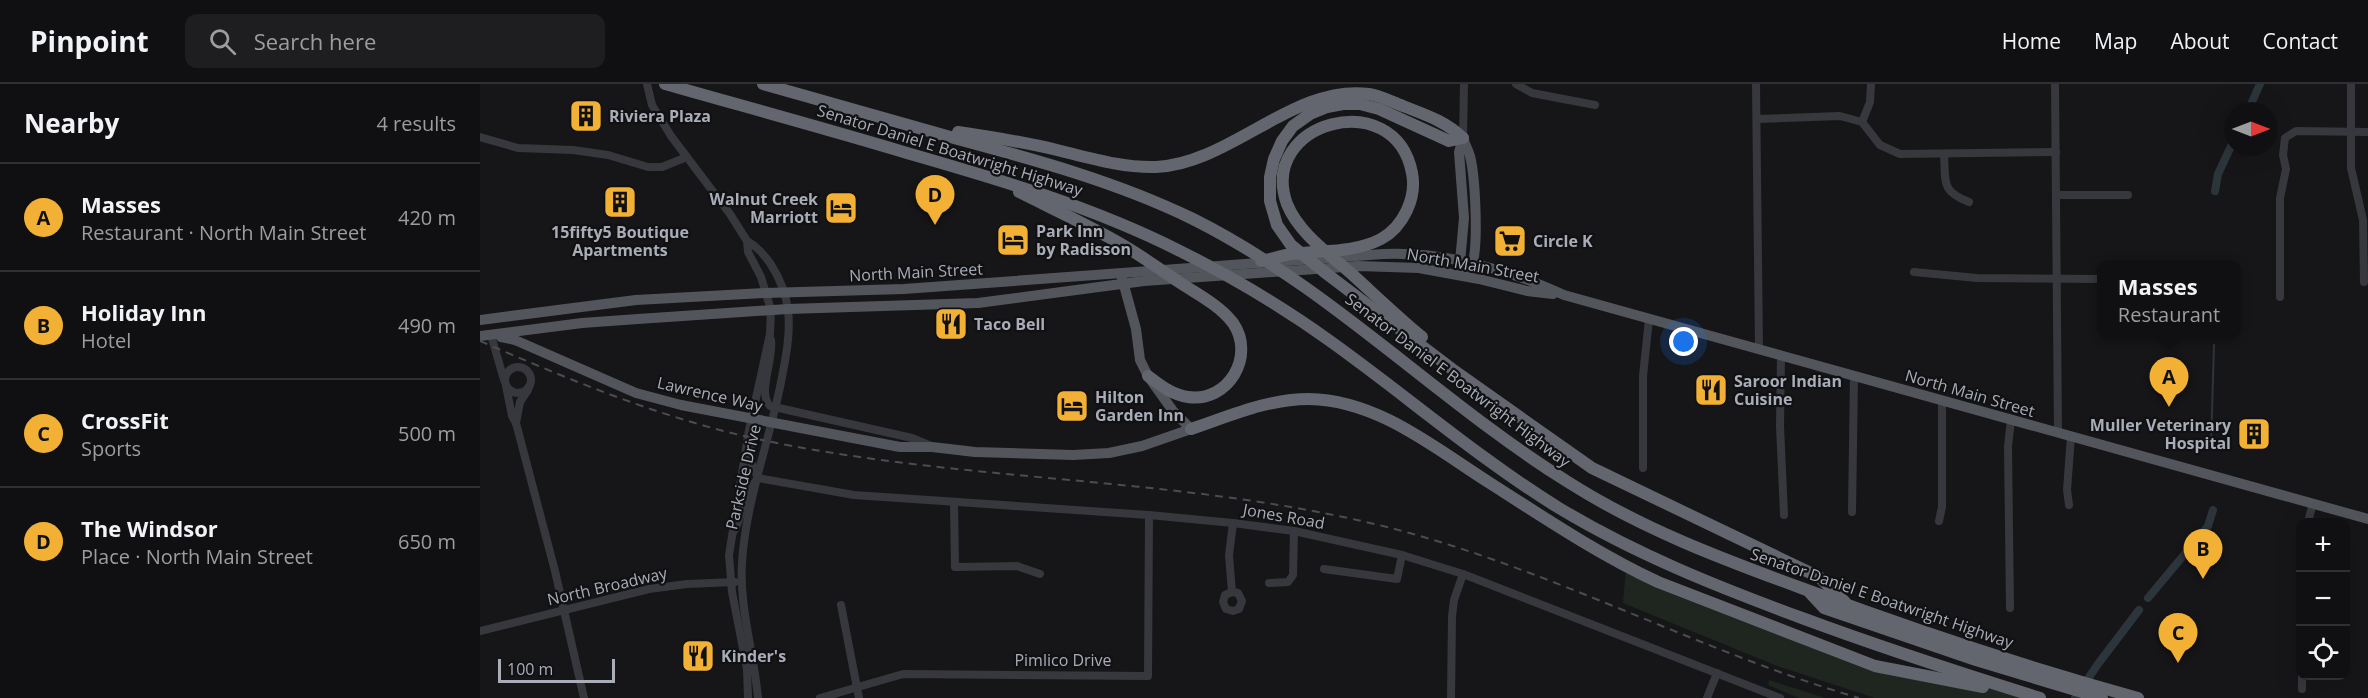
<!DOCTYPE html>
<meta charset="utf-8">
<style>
:root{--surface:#101012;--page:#1e1e20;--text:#f1f3f6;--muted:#9c9d9f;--line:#303032;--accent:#f2b134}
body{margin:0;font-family:"Open Sans",sans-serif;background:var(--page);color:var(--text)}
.controls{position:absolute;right:18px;bottom:18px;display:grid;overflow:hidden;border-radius:12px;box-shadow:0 6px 24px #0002}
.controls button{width:54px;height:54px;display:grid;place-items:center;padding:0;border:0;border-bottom:2px solid var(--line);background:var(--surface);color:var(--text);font:30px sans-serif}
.compass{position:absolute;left:1744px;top:18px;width:54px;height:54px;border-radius:50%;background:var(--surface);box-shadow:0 6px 24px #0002;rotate:90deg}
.scale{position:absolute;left:18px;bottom:15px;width:117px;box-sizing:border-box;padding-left:6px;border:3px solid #a8adb8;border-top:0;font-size:16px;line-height:21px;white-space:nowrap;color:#a8adb8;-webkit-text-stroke:4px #111113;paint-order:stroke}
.you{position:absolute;left:1204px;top:258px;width:21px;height:21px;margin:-15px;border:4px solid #fff;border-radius:50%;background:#1a73e8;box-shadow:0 0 0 9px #1a73e833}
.badge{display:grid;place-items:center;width:39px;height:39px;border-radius:50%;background:var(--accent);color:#111;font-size:20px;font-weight:700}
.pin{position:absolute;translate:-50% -50px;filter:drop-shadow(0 2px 3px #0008)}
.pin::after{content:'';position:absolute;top:32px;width:21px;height:18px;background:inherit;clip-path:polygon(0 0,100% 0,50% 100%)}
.popup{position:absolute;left:1617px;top:176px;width:144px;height:78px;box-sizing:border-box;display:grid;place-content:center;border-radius:12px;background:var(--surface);filter:drop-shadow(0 2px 4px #0005);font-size:20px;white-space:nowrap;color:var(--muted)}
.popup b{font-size:22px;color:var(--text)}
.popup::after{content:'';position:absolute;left:50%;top:100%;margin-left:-12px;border:12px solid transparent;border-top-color:var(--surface)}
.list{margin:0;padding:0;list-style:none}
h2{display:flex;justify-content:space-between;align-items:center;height:78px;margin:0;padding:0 24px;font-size:26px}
h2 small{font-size:20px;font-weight:400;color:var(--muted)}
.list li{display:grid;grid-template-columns:39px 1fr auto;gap:18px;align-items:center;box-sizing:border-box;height:108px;padding:0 24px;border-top:2px solid var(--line)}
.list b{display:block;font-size:22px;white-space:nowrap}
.list p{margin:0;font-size:20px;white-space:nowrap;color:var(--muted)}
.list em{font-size:20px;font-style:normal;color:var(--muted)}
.icon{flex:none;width:33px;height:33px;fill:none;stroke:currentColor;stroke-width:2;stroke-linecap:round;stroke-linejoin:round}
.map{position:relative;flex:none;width:1888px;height:614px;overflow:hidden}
header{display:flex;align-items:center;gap:36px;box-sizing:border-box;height:84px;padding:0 30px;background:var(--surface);border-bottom:2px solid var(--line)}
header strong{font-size:28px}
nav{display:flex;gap:33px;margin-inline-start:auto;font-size:21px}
.search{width:420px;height:54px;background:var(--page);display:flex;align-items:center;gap:15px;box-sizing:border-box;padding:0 21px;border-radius:12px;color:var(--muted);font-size:22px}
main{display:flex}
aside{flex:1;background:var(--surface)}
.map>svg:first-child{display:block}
.green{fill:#1e261f}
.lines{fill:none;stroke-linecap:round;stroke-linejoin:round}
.stream{stroke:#2c353c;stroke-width:2}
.canal{stroke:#2c353c;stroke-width:8}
.minor{stroke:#37383d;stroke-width:8}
.major{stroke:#53555c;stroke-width:10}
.highway{stroke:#63666e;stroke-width:12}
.rail{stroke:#4a4c52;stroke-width:2;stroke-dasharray:8 6;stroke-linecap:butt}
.labels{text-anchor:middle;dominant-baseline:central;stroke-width:4.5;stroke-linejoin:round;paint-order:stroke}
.poi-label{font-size:16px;font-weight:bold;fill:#a8adb8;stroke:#111113;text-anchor:start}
.street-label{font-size:16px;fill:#a8adb8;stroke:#111113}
</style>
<header>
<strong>Pinpoint</strong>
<div class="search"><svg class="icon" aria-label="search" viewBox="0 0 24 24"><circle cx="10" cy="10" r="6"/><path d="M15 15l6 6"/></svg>Search here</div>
<nav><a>Home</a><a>Map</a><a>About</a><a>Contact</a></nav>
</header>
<main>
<aside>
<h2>Nearby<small>4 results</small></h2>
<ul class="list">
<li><span class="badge">A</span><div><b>Masses</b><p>Restaurant · North Main Street</p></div><em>420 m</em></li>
<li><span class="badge">B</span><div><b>Holiday Inn</b><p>Hotel</p></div><em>490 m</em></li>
<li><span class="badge">C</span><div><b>CrossFit</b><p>Sports</p></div><em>500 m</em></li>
<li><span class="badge">D</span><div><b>The Windsor</b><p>Place · North Main Street</p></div><em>650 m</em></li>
</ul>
</aside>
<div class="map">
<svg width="1888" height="614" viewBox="0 0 1888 614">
<rect width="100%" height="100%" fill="#161618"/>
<g class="green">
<path d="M1146,483L1395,582L1560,614H1395L1297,582L1143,519Z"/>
<path d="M1289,596L1345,614H1319L1288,601Z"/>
</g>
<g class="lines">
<path class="stream" d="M1731,361L1734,261"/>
<g class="canal">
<path d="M1768,27L1780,0"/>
<path d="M1735,107L1738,90L1753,58"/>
<path d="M1668,514L1728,442L1733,426"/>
<path d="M1595,614L1618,580L1659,526"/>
</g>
<g class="minor">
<path d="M167,0L172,21L191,52L250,130L267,157L268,168L281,193L291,226L290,250L269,346L249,471L252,508L267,585L268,614"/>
<path d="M1036,0L1052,9L1115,21"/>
<path d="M1276,0L1279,265"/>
<path d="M1575,0L1578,348"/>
<path d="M1871,0V84L1883,136L1884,198"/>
<path d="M1277,35L1360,32L1382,38L1400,61L1420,70L1576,68"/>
<path d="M1382,38L1390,18L1391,0"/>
<path d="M0,53L38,64L93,66L128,71L168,83H182L207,73"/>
<path d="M983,54L984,0"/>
<path d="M1464,70C1466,97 1460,107 1489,118"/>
<path d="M1576,111H1648"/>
<path d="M267,157C278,163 283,170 290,179C299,193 306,209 308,226C311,251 305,278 300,303C288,361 266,418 262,478C259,523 274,569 278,614"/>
<path d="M1434,188L1497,194L1622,195"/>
<path d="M1800,213V114L1806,85L1803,71L1805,54L1816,47L1888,48"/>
<path d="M11,251L24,296"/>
<path d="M291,256C294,275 277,309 290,322L432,354L449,361"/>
<path d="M1301,272L1300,342L1304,431"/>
<circle cx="38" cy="296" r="13"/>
<path d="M26,302L32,332L36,339L75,487L104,614"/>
<path d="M36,339L40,318L48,306"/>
<path d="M270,357L271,378L278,394"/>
<path d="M1163,384V292L1169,235"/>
<path d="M278,394L374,411L669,431L753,439L814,447L922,471L983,490L1300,614"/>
<path d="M474,419L475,483L537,482L560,490"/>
<path d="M1589,421L1587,406L1591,352"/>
<path d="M1372,428L1374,292"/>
<path d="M1459,437L1462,423V316"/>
<path d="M1828,438L1833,419"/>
<path d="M254,447C264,430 262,408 278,395"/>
<path d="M844,485L917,495L922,471"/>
<path d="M789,499L808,498L813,491L814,447"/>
<path d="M752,508L758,509L762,517L759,525L753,527L746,525L743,518L745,511L752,508L749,471L753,439"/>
<path d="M361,521L379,614"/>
<path d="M1530,524L1528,362L1531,336"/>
<path d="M0,547L169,505L207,500L255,498"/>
<path d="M1822,605V592"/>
<path d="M340,614L423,590L668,592L669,431"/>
<path d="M971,614L972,532L974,516L983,490"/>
<path d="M1227,614L1237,589"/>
</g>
<g class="major">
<path d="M983,54C985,60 988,66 990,72C995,92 1000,170 990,186"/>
<path d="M982,184L980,178L984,134L979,68L983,54"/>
<path d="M0,236L156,216L286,209L424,205L903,170C963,167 1030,186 1084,211L1888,435"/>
<path d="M0,252L102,239L158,235L308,225L498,219L664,197L878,182L939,184L999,195L1047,207L1073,210"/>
<path d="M21,253L35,256L156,309L201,321L420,363H452L495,368L593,371L629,369L662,362L711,345L693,327L668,292L660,276L656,245L642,194"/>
</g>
<g class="highway">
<path d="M185,0C266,23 347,45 427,69C521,96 613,123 700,167C752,193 803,223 850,257C927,312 998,374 1079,424C1155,470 1238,503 1322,534C1400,563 1480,589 1560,614"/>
<path d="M283,0C347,18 410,36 474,54C556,76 637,98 713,135C851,204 958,317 1088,398C1162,445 1242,475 1324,505C1434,546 1545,583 1658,614"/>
<path d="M478,48C512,53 544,58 577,66C610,74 642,84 676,83C750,80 814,0 889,10C901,12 912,18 923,22C946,31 965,37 983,54"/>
<path d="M983,54L969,57L899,25L880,20H863L847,23L830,30L813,42L802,57L794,75L790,93V117L797,141L811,161L847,190L976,288L1112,384L1339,493L1365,518"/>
<path d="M539,108C573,125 608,141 641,160C662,172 682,187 702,200C719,211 740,222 753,239C776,272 748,319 708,313C692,311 680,301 668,292"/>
<path d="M781,177C792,175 802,171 812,170C842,166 874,169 901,155C923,143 937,114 932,89C915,0 777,38 807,120C819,150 851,171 874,192C897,213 919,234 942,253"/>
<path d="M711,345C750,332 787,315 829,315C899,316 957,366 1013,401C1066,435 1120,471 1178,498L1395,582L1503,603"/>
<path d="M1330,509L1344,524L1496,576L1622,614"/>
</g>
<path class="rail" d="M0,257C95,298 190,338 292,358C485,397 684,393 877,436C1052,474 1208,564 1379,614"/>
</g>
<defs>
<g id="building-square" transform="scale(1.725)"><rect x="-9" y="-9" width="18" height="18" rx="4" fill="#f2b134" stroke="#111113"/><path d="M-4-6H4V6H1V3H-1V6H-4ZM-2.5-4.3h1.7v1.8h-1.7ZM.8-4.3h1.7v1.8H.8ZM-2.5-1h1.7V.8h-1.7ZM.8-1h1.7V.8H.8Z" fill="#111"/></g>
<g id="hotel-square" transform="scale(1.725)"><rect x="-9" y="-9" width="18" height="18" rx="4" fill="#f2b134" stroke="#111113"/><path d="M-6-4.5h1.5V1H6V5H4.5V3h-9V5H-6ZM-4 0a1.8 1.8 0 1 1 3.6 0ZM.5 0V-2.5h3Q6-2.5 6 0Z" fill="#111"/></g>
<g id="supermarket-square" transform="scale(1.725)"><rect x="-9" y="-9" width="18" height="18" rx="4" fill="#f2b134" stroke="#111113"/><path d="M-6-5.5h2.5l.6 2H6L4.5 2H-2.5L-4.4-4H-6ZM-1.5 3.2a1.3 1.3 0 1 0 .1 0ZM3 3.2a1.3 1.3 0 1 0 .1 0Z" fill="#111"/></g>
<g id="restaurant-square" transform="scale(1.725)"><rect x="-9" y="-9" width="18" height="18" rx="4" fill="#f2b134" stroke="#111113"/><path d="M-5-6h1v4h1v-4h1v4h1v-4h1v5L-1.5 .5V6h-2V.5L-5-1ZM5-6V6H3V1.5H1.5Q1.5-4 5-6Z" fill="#111"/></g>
</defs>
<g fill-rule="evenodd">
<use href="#building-square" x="106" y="32"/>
<use href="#building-square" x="140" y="118"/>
<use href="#hotel-square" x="361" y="124"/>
<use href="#hotel-square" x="533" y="156"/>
<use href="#supermarket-square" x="1030" y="157"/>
<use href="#restaurant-square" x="471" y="240"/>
<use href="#restaurant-square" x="1231" y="306"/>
<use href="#hotel-square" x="592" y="322"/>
<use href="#building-square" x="1774" y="350"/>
<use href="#restaurant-square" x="218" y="572"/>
</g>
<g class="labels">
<g class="poi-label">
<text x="129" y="32">Riviera Plaza</text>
<text x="338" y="115" text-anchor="end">Walnut Creek<tspan x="338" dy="18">Marriott</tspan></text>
<text x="556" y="147">Park Inn<tspan x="556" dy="18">by Radisson</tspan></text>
<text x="140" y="148" text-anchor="middle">15fifty5 Boutique<tspan x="140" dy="18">Apartments</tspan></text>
<text x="1053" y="157">Circle K</text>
<text x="494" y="240">Taco Bell</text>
<text x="1254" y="297">Saroor Indian<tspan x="1254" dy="18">Cuisine</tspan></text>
<text x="615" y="313">Hilton<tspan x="615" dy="18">Garden Inn</tspan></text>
<text x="1751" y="341" text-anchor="end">Muller Veterinary<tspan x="1751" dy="18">Hospital</tspan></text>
<text x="241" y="572">Kinder's</text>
</g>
<g class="street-label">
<text transform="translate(470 66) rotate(17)">Senator Daniel E Boatwright Highway</text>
<text transform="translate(993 181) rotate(10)">North Main Street</text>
<text transform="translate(436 188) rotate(-3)">North Main Street</text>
<text transform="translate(978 296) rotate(37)">Senator Daniel E Boatwright Highway</text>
<text transform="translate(1490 309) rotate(16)">North Main Street</text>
<text transform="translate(230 310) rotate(13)">Lawrence Way</text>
<text transform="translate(263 393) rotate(-77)">Parkside Drive</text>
<text transform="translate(804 432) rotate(10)">Jones Road</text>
<text transform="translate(127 502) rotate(-13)">North Broadway</text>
<text transform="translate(1402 514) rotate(19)">Senator Daniel E Boatwright Highway</text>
<text x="583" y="576">Pimlico Drive</text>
</g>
</g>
</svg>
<div class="controls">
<button>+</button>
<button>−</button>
<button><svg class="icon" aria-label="locate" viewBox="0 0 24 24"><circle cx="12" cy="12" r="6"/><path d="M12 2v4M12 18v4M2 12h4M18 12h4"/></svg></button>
</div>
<svg class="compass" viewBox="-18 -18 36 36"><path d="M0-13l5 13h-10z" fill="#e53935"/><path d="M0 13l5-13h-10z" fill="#9c9d9f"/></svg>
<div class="scale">100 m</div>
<div class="you"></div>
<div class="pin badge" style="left:1689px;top:323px">A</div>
<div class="popup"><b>Masses</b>Restaurant</div>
<div class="pin badge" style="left:1723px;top:495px">B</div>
<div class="pin badge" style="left:1698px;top:579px">C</div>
<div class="pin badge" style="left:455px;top:141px">D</div>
</div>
</main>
